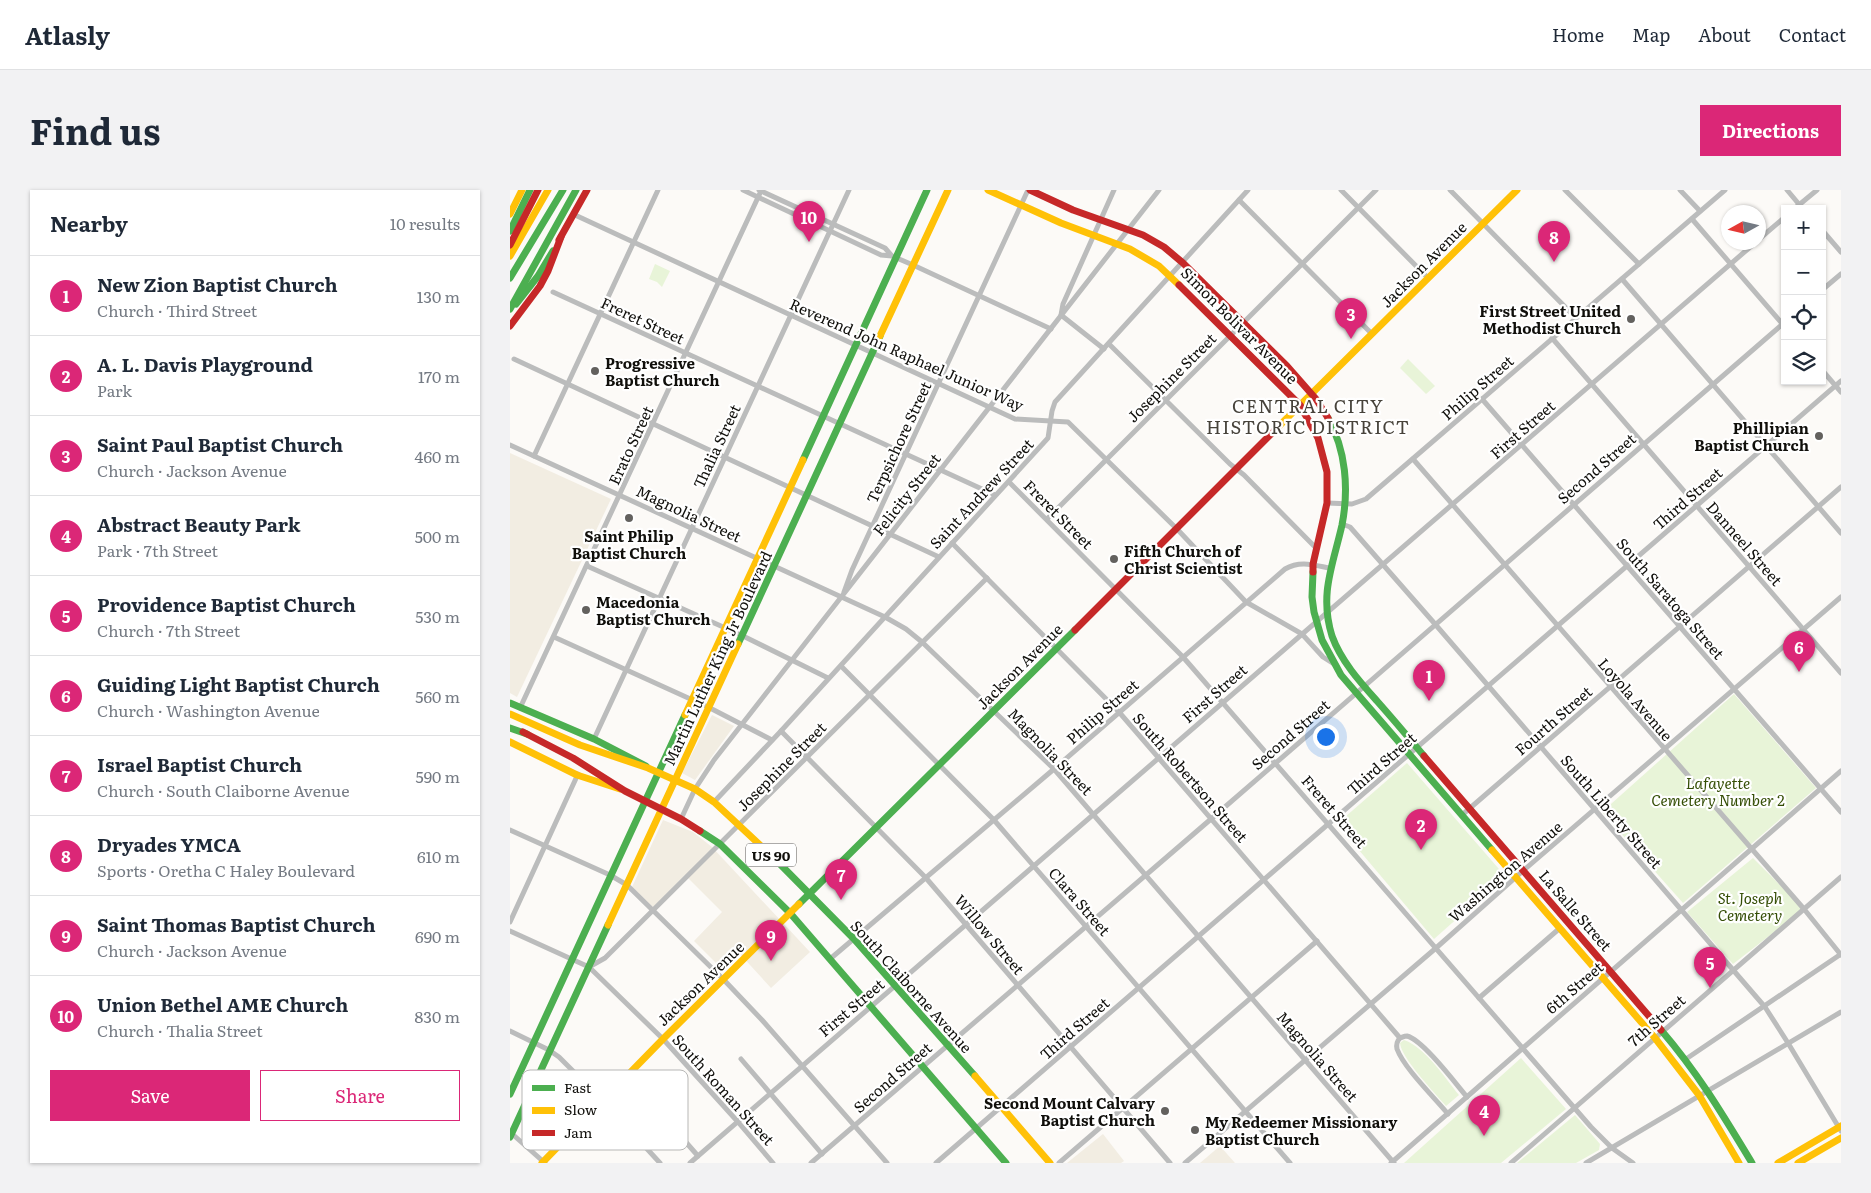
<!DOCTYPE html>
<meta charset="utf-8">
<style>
:root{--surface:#fff;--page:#f2f2f3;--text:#1f2937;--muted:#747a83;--line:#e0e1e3;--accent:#db2777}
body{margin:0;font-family:Literata,serif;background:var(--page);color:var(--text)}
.controls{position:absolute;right:15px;top:15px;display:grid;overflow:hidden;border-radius:0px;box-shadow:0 1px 4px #0004}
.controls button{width:45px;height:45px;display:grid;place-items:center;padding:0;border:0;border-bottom:1px solid var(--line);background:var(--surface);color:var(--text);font:25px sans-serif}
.compass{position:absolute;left:1211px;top:15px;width:45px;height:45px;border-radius:50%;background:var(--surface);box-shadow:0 1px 4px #0004;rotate:262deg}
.you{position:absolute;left:815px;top:546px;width:18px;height:18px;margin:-12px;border:4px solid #fff;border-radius:50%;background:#1a73e8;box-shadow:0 0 0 8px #1a73e833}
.badge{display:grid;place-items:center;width:32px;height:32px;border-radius:50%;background:var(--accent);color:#fff;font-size:16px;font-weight:700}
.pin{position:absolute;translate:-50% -41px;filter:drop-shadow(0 1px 2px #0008)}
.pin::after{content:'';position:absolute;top:26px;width:18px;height:15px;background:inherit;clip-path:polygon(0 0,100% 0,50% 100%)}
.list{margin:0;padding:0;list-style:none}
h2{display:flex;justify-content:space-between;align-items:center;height:65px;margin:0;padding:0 20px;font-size:21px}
h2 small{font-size:16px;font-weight:400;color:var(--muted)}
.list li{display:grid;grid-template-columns:32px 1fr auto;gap:15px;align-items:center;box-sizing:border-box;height:80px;padding:0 20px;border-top:1px solid var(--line)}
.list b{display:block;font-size:19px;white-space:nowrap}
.list p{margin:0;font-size:16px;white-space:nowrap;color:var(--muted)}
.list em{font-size:16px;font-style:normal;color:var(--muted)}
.actions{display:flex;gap:10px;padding:15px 20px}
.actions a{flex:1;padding:11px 0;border:1px solid var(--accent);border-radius:0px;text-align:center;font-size:18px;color:var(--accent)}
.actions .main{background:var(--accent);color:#fff}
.icon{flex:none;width:28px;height:28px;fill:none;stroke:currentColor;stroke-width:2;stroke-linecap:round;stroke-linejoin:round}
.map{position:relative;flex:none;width:1331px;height:973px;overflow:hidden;border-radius:0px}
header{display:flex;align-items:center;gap:30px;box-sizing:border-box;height:70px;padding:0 25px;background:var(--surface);border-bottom:1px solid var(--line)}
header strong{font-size:24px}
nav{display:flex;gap:28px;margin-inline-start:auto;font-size:18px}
.intro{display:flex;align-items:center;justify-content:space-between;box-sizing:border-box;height:120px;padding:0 30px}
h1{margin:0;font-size:35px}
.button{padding:12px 22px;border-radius:0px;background:var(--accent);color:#fff;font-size:18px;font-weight:700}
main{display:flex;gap:30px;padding:0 30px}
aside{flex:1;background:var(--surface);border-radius:0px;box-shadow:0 1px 4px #0004}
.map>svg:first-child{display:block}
.built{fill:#f2ede2}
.green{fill:#e8f4d8}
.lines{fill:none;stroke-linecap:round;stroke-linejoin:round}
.street{stroke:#bbbcbc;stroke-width:5}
.fast{stroke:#4caf50;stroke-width:7}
.slow{stroke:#ffc107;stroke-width:7}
.jam{stroke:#c62828;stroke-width:7}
.poi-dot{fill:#63615e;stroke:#fff;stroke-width:2}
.labels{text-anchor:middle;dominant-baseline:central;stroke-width:4.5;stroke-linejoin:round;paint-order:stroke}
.shield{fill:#fff;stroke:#585754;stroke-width:1}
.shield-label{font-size:14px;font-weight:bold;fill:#100f0b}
.street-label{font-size:15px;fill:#100f0b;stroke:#fff}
.poi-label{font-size:15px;font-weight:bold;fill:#100f0b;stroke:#fff;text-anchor:start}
.park-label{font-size:15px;font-style:italic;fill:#354e06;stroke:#fff}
.quarter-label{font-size:18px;letter-spacing:1px;fill:#47433b;stroke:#fff}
.key{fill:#fff;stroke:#b7b7b6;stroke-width:1}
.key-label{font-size:14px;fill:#100f0b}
</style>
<header>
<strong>Atlasly</strong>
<nav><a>Home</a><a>Map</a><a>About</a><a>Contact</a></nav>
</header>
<div class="intro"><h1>Find us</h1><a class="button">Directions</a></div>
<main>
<aside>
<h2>Nearby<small>10 results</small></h2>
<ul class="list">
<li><span class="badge">1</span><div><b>New Zion Baptist Church</b><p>Church · Third Street</p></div><em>130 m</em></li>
<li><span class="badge">2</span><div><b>A. L. Davis Playground</b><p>Park</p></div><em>170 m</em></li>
<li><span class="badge">3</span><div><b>Saint Paul Baptist Church</b><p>Church · Jackson Avenue</p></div><em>460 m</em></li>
<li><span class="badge">4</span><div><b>Abstract Beauty Park</b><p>Park · 7th Street</p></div><em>500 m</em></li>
<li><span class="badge">5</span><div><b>Providence Baptist Church</b><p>Church · 7th Street</p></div><em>530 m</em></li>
<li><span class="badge">6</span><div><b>Guiding Light Baptist Church</b><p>Church · Washington Avenue</p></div><em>560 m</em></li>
<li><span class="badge">7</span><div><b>Israel Baptist Church</b><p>Church · South Claiborne Avenue</p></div><em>590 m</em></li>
<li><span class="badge">8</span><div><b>Dryades YMCA</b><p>Sports · Oretha C Haley Boulevard</p></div><em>610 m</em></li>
<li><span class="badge">9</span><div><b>Saint Thomas Baptist Church</b><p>Church · Jackson Avenue</p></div><em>690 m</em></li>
<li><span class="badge">10</span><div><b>Union Bethel AME Church</b><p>Church · Thalia Street</p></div><em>830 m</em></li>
</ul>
<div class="actions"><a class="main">Save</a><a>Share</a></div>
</aside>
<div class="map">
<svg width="1331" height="973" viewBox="0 0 1331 973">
<rect width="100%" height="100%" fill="#fcfaf7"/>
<g class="built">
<path d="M0,263L101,309L7,507L0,503Z"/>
<path d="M202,525L224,536L185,590L172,583Z"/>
<path d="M153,630L183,642L202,657L300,762L261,798L229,763L212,779L184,751L212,722L175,685L143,717L122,697Z"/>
<path d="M593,944L614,971L611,973H557Z"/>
<path d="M710,956L725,973H690Z"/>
</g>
<g class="green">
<path d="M145,74L160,81L152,97L147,92L139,89Z"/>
<path d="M898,169L925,196L916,204L890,178Z"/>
<path d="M1224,504L1306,598L1173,713L1092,622Z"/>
<path d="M897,573L995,686L924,749L827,634Z"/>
<path d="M1243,668L1294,719L1223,774L1177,722Z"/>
<path d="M894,850C915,857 935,888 949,905L936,916C925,903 891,868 890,853Z"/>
<path d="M1011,868L1056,919L991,973H894Z"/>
<path d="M1065,925L1090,954L1089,960L1066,973H1007Z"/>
</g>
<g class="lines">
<g class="street">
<path d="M233,0L371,65L382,66L403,75L541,139"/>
<path d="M249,0L375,58L381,65"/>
<path d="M831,0L918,88"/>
<path d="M940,0L1066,128"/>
<path d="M1055,0L1129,74"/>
<path d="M1170,0L1190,21"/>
<path d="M1277,0L1293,19"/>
<path d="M729,10L862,144"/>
<path d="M1284,19L1307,0"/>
<path d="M65,25L505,229L558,232L667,339L736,412L792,444L813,467L824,474"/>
<path d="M1182,29L1275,137"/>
<path d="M1312,40L1331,62"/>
<path d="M1248,50L1275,27"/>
<path d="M1112,89L1331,343"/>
<path d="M1312,100L1331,84"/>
<path d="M43,102L485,305"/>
<path d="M1042,148L1331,483"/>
<path d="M599,154L720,274L734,285L806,358"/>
<path d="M594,159L551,125L553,114L604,0"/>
<path d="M4,169L429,367"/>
<path d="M1312,180L1331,202"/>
<path d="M972,209L1331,622"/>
<path d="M0,255L375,427L396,439L412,452L544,579L884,973"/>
<path d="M24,266L148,0"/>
<path d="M903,269L1294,719L1331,765"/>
<path d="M499,292L673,467L1081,937L1102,958L1123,973"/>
<path d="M817,313L842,314L856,309L1215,0"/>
<path d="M537,329L866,0"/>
<path d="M832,334L840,337L925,434L1255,817L1278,853L1331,941"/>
<path d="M442,353L609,522L890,848"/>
<path d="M77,376L231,445L318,488"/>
<path d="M334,402L342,380L518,0"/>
<path d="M44,447L198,517L262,550"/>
<path d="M331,476L484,630L780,973"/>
<path d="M10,518L251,1"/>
<path d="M271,541L416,688L660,973"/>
<path d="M84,549L339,0"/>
<path d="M204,612L271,541L538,248L542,221L545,212L738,0"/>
<path d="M952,625L1331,297"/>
<path d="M171,629L185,599L204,570L649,0"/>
<path d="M0,640L100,685L117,695L214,790L252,830L377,973"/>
<path d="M0,732L68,584"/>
<path d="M0,741L79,777L153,849L228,932L263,973"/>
<path d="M320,769L544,579L775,379C790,370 804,375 819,378"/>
<path d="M79,777L95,768L477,388"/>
<path d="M969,808L1050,738"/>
<path d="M0,841L39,860L49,867L93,911L150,973"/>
<path d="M231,869L312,964"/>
<path d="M1176,869L1331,764"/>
<path d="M114,888L146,918L188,966"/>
<path d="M938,924C924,907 894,878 887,859C886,854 887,851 890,848C893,847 894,846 897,846C913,850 946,894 957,907"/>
<path d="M0,942L35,973"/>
<path d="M180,973L1246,52"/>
<path d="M301,973L701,629L1275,132"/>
<path d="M426,973L1331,191"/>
<path d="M549,973L807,751"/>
<path d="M675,973L926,758L1014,680L1331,407"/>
<path d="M881,973L1331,581"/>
<path d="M1001,973L1331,687"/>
<path d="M1076,973L1331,822"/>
</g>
<g class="fast">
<path d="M0,41L20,0"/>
<path d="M0,88L53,0"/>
<path d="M6,114L28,86L43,61"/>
<path d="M0,119L66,0"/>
<path d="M818,228C836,260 839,299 832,335C823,375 809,404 822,446C831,471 850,492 867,511C883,529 899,548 914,566"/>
<path d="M293,270L417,0"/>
<path d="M803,382L802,407L804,422L812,450L831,485L982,660"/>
<path d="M228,454L370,146"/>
<path d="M0,513L84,549L136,576"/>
<path d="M0,538L17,544"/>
<path d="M190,641L210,654L280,723L496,973"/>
<path d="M264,668L344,749L465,886"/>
<path d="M289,714L565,440"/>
<path d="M1151,840C1188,883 1213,925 1242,973"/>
<path d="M0,904L175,525"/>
<path d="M0,947L98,735"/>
</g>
<g class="slow">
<path d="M478,0L551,33L620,59L649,76L669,95"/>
<path d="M0,24L12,0"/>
<path d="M0,66L38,0"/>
<path d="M370,146L438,0"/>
<path d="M768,237L1007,0"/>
<path d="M0,524L70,555L138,578L185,599L204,612L264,668"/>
<path d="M175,525L293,270"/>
<path d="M0,552L67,585L110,599"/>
<path d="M982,660L1145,848L1189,905L1229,973"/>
<path d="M98,735L228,454"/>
<path d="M465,886L540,973"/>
<path d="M32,973L153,849L289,714"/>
<path d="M1268,973L1331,936"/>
<path d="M1288,973L1331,948"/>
</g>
<g class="jam">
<path d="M520,0L563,20L633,45L654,57L673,73L777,176L806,209L818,228"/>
<path d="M49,50L77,0"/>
<path d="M0,55L28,0"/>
<path d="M669,95L790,215L808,248L817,282V313L803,374V382"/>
<path d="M0,136L30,96L38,81L51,47"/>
<path d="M565,440L768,237"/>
<path d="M13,542L63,568L115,601L171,629L190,641"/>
<path d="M914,566L1151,840"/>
</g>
</g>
<g class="poi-dot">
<circle cx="1121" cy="129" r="5"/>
<circle cx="85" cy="181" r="5"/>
<circle cx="1309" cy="246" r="5"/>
<circle cx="119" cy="328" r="5"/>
<circle cx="604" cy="369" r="5"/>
<circle cx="76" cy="420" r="5"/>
<circle cx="655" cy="921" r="5"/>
<circle cx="685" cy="940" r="5"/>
</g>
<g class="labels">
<rect class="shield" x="236" y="653.5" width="50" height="23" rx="4"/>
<g class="shield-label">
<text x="261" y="665">US 90</text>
</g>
<g class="street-label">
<text transform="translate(913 74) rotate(-45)">Jackson Avenue</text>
<text transform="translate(133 130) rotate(25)">Freret Street</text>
<text transform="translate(730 135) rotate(45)">Simon Bolivar Avenue</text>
<text transform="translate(397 164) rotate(24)">Reverend John Raphael Junior Way</text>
<text transform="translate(661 187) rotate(-45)">Josephine Street</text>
<text transform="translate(967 197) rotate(-41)">Philip Street</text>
<text transform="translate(1012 239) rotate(-41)">First Street</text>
<text transform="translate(388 252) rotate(-65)">Terpsichore Street</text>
<text transform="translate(120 255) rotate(-65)">Erato Street</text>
<text transform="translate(206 256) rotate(-65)">Thalia Street</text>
<text transform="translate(1086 278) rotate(-41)">Second Street</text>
<text transform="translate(471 303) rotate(-47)">Saint Andrew Street</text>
<text transform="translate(396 304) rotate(-52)">Felicity Street</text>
<text transform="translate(1177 308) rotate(-41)">Third Street</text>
<text transform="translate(179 323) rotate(25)">Magnolia Street</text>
<text transform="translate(549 324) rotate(45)">Freret Street</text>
<text transform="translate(1235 353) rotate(49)">Danneel Street</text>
<text transform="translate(1161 408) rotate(49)">South Saratoga Street</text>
<text transform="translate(207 468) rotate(-65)">Martin Luther King Jr Boulevard</text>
<text transform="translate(509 476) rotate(-45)">Jackson Avenue</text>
<text transform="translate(704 503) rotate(-41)">First Street</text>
<text transform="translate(1126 509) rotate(49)">Loyola Avenue</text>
<text transform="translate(592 521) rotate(-41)">Philip Street</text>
<text transform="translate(1043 530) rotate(-41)">Fourth Street</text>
<text transform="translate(780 544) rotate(-41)">Second Street</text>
<text transform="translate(541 561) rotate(46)">Magnolia Street</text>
<text transform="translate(871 573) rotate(-41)">Third Street</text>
<text transform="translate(271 576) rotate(-45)">Josephine Street</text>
<text transform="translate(681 587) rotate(49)">South Robertson Street</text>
<text transform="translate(825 621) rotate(49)">Freret Street</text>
<text transform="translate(1102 621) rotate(49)">South Liberty Street</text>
<text transform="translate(995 681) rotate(-41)">Washington Avenue</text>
<text transform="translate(570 711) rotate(49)">Clara Street</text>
<text transform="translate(1066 720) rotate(49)">La Salle Street</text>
<text transform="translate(480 744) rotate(50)">Willow Street</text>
<text transform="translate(190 793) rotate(-44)">Jackson Avenue</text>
<text transform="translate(402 796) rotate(48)">South Claiborne Avenue</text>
<text transform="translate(1064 797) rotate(-41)">6th Street</text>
<text transform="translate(341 817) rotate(-40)">First Street</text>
<text transform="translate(1146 830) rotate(-41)">7th Street</text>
<text transform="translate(564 838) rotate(-41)">Third Street</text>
<text transform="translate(808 866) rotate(49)">Magnolia Street</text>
<text transform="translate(382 887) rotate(-41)">Second Street</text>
<text transform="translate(214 899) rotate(48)">South Roman Street</text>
</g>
<g class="poi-label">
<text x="1111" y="120" text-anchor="end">First Street United<tspan x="1111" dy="17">Methodist Church</tspan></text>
<text x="95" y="172">Progressive<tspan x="95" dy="17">Baptist Church</tspan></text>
<text x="1299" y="237" text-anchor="end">Phillipian<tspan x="1299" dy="17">Baptist Church</tspan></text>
<text x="119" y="345" text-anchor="middle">Saint Philip<tspan x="119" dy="17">Baptist Church</tspan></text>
<text x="614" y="360">Fifth Church of<tspan x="614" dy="17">Christ Scientist</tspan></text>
<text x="86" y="411">Macedonia<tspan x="86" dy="17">Baptist Church</tspan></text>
<text x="645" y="912" text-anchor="end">Second Mount Calvary<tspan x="645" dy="17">Baptist Church</tspan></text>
<text x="695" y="931">My Redeemer Missionary<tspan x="695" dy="17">Baptist Church</tspan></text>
</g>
<g class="park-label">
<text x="1208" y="592">Lafayette<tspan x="1208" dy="17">Cemetery Number 2</tspan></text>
<text x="1240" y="707">St. Joseph<tspan x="1240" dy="17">Cemetery</tspan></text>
</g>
<g class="quarter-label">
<text x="798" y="215">CENTRAL CITY<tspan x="798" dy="21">HISTORIC DISTRICT</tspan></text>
</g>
</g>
<rect x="12" y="880" width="166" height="80" rx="8" class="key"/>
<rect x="22" y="895" width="23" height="6" fill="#4caf50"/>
<rect x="22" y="917" width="23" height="7" fill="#ffc107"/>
<rect x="22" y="940" width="23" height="6" fill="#c62828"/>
<g class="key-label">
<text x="54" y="903">Fast</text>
<text x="54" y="925">Slow</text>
<text x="54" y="948">Jam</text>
</g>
</svg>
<div class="controls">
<button>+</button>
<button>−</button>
<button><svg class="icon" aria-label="locate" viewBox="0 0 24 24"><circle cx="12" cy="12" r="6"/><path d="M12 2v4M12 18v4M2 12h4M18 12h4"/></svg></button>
<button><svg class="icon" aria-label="layers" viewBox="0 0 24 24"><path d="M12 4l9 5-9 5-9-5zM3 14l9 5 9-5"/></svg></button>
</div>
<svg class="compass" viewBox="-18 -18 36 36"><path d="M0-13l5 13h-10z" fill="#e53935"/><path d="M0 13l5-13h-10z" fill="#747a83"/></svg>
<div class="you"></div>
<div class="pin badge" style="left:919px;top:511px">1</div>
<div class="pin badge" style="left:911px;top:660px">2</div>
<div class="pin badge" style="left:841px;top:149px">3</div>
<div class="pin badge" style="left:974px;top:946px">4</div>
<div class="pin badge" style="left:1200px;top:798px">5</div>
<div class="pin badge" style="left:1289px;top:482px">6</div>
<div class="pin badge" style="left:331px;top:710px">7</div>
<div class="pin badge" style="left:1044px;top:72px">8</div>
<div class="pin badge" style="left:261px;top:771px">9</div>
<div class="pin badge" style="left:299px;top:52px">10</div>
</div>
</main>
